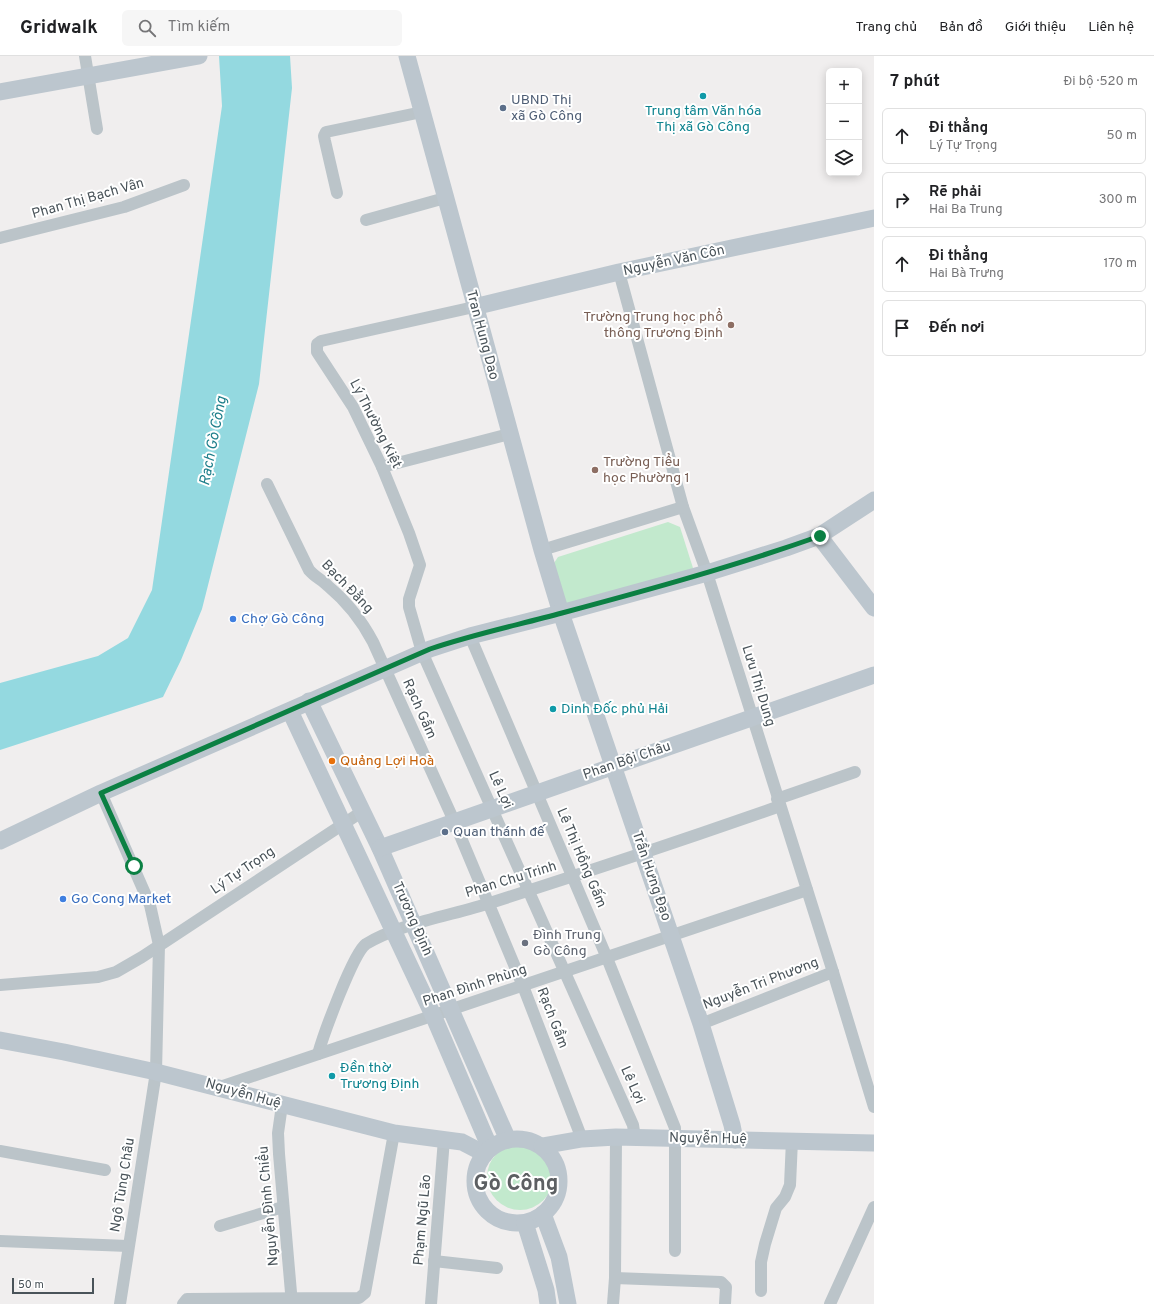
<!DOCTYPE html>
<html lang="vi">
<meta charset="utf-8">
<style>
:root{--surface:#fff;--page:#f6f6f6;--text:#202124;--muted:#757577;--line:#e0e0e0}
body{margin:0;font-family:Overpass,sans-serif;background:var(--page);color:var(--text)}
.controls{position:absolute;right:12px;top:12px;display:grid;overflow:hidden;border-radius:6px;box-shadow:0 2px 10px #0003}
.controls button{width:36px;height:36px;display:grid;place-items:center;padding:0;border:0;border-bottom:1px solid var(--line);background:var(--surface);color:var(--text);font:20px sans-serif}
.scale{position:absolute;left:12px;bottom:10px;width:82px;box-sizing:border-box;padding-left:4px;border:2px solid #495359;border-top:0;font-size:11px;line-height:14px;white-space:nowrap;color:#495359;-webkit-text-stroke:3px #fff;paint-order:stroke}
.stop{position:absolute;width:12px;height:12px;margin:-9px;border:3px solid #0b8043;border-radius:50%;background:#fff}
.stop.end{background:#0b8043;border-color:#fff;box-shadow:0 1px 4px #0008}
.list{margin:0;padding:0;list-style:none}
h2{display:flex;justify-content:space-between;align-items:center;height:52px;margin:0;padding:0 16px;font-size:17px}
h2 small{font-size:13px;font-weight:400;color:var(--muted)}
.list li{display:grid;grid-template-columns:26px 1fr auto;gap:12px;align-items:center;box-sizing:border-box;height:56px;margin:0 8px 8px;padding:0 8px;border:1px solid var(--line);border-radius:6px}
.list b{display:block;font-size:15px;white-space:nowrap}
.list p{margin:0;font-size:13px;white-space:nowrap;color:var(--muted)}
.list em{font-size:13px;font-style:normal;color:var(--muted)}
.icon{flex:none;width:22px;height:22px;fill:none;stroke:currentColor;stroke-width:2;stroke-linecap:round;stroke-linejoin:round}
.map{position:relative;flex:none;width:874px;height:1248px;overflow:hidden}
header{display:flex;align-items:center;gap:24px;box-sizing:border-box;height:56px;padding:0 20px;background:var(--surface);border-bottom:1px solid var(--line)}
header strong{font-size:19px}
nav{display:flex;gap:22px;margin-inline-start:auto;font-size:14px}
.search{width:280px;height:36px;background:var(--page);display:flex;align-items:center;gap:10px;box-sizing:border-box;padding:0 14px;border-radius:6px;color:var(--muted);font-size:15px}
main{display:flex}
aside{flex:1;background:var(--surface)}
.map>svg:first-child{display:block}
.green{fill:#c2e9cd}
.water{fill:#94d9e0}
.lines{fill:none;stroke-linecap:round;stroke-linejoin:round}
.street{stroke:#bbc4c9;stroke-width:12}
.secondary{stroke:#bcc6ce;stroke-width:17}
.route{stroke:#0b8043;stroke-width:5}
.culture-dot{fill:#0f9aa8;stroke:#fff;stroke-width:1.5}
.service-dot{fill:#5c6f8a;stroke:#fff;stroke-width:1.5}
.education-dot{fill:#8d6e63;stroke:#fff;stroke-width:1.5}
.shop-dot{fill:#3f7fe0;stroke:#fff;stroke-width:1.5}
.food-dot{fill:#e8710a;stroke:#fff;stroke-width:1.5}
.worship-dot{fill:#6b7280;stroke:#fff;stroke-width:1.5}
.labels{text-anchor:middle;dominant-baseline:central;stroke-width:4;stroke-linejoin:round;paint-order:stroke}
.service-label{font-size:14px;fill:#4e5e75;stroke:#fff;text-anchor:start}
.culture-label{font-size:14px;fill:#0d838f;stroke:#fff;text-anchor:start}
.street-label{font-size:14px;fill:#495359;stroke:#fff}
.education-label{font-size:14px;fill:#785e54;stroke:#fff;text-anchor:end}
.shop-label{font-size:14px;fill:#366cbe;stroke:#fff;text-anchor:start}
.food-label{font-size:14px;fill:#c56008;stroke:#fff;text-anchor:start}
.worship-label{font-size:14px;fill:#5b616d;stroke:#fff;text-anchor:start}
.water-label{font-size:15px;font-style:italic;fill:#1d7e8a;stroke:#fff}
.town-label{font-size:22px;font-weight:bold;fill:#5c5f62;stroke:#fff}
</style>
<header>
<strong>Gridwalk</strong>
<div class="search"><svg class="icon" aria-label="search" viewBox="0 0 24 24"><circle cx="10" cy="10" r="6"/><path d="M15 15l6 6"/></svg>Tìm kiếm</div>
<nav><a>Trang chủ</a><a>Bản đồ</a><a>Giới thiệu</a><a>Liên hệ</a></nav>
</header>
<main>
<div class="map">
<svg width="874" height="1248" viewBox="0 0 874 1248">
<rect width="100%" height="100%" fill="#f0eeee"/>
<g class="green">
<path d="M668,466L680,471L693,512L684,524L563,549L552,510L558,501Z"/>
<circle cx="520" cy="1121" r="33"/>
</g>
<path class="water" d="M219,0H290L292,32L259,328L202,553L181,604L163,641L0,694V627L98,600L128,582L152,534L222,50Z"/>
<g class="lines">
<g class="street">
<path d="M85,0L97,73"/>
<path d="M337,137L325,85L324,80L326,76L422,56"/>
<path d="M366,164L445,142"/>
<path d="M0,182L124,151L184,129"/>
<path d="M619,216L683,451L707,517L833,916L874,1051"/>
<path d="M474,251L321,285L317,288V296L353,351L382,411L409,477L420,509L409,543V551L422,596L633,1069L635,1082"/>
<path d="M382,411L509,378"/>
<path d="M267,428L309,514C315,521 322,524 328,530C346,545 362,565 373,586L454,765L523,930L582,1083"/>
<path d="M542,494L683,451"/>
<path d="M470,580L607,902L675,1072V1195"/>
<path d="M101,737L150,849L159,889L156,1016L120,1248"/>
<path d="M777,743L855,716"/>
<path d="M0,929L98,921L116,916L142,901L363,755"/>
<path d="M701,968L833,916"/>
<path d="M318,998C323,980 353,897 366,888C398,868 453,859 490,847C587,816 683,784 780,750"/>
<path d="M220,1031L807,834"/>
<path d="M282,1049L278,1077L279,1098L292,1248"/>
<path d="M0,1095L105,1114"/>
<path d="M220,1170L283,1151"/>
<path d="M0,1185L128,1190"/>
<path d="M434,1205L497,1212"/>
<path d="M615,1222L721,1226L726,1231L725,1248"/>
<path d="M761,1235V1206L765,1188L776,1152L785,1141L790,1129L792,1084"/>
<path d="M183,1248L187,1243L359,1242L365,1237L394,1077"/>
<path d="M431,1248L444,1083"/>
<path d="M613,1248L615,1222L616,1081"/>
<path d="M830,1248L874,1151"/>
</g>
<g class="secondary">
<path d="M407,0L542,494L561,557L701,968L732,1069L735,1084"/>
<path d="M0,36L199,0"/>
<path d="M474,251L619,216L874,162"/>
<path d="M819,480L874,552"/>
<path d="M309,645L380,792L508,1084"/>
<path d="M290,655L433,959L490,1092"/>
<path d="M0,785L101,737L430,593L470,580L561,557L707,517L786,492L819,480L874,444"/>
<path d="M380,792L874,619"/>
<path d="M0,984L64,996L156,1016L394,1077L462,1086L485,1098"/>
<circle cx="517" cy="1125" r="42"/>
<path d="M542,1090L582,1083L616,1081L874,1087"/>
<path d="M543,1158L559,1201L568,1248"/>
<path d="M525,1167L546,1234L548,1248"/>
</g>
</g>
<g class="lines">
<path class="route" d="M134,810L101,737L430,593C474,578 518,569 562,557C648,534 735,510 820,480"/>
</g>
<g class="culture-dot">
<circle cx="703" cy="40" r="4"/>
<circle cx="553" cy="653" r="4"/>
<circle cx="332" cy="1020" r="4"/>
</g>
<g class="service-dot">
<circle cx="503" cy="52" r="4"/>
<circle cx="445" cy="776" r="4"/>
</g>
<g class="education-dot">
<circle cx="731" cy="269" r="4"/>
<circle cx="595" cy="414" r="4"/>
</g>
<g class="shop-dot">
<circle cx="233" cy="563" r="4"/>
<circle cx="63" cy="843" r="4"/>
</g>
<circle class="food-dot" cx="332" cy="705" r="4"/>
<circle class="worship-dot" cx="525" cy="887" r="4"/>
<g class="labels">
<g class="service-label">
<text x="511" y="44">UBND Thị<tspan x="511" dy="16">xã Gò Công</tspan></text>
<text x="453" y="776">Quan thánh đế</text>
</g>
<g class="culture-label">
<text x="703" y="55" text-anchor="middle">Trung tâm Văn hóa<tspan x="703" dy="16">Thị xã Gò Công</tspan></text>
<text x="561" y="653">Dinh Đốc phủ Hải</text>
<text x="340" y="1012">Đền thờ<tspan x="340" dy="16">Trương Định</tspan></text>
</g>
<g class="street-label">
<text transform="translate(88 143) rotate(-16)">Phan Thị Bạch Vân</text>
<text transform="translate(674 205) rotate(-12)">Nguyễn Văn Côn</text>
<text transform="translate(482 279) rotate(75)">Tran Hung Dao</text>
<text transform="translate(375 368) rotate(63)">Lý Thường Kiệt</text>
<text transform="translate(347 531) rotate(46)">Bạch Đằng</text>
<text transform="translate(758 630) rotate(73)">Lưu Thị Dung</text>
<text transform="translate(419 653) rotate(66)">Rạch Gầm</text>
<text transform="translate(627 705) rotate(-19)">Phan Bội Châu</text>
<text transform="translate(500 734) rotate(66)">Lê Lợi</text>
<text transform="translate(581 802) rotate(67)">Lê Thị Hồng Gấm</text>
<text transform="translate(243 815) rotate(-34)">Lý Tự Trọng</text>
<text transform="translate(651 820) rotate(71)">Trần Hưng Đạo</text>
<text transform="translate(511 824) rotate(-17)">Phan Chu Trinh</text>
<text transform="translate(412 863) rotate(66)">Trương Định</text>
<text transform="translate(761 928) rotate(-21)">Nguyễn Tri Phương</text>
<text transform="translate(475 930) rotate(-18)">Phan Đình Phùng</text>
<text transform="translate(552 962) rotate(69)">Rạch Gầm</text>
<text transform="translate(632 1029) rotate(66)">Lê Lợi</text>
<text transform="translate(243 1038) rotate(16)">Nguyễn Huệ</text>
<text transform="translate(708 1083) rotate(1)">Nguyễn Huệ</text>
<text transform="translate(123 1129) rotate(-81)">Ngô Tùng Châu</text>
<text transform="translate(269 1150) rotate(-95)">Nguyễn Đình Chiểu</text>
<text transform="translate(423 1164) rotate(-85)">Phạm Ngũ Lão</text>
</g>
<g class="education-label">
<text x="723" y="261">Trường Trung học phổ<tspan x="723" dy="16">thông Trương Định</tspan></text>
<text x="603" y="406" text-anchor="start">Trường Tiểu<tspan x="603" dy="16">học Phường 1</tspan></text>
</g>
<g class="shop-label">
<text x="241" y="563">Chợ Gò Công</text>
<text x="71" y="843">Go Cong Market</text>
</g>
<g class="food-label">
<text x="340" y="705">Quảng Lợi Hoà</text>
</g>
<g class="worship-label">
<text x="533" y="879">Đình Trung<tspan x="533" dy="16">Gò Công</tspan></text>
</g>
<g class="water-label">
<text transform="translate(214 385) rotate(-79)">Rạch Gò Công</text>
</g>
<g class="town-label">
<text x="516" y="1128">Gò Công</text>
</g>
</g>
</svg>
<div class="controls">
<button>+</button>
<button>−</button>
<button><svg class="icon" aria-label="layers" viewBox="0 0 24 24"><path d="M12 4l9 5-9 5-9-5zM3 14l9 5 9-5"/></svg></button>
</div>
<div class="scale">50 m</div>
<div class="stop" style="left:134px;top:810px"></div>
<div class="stop end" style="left:820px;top:480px"></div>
</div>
<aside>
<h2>7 phút<small>Đi bộ · 520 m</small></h2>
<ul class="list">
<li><svg class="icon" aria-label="ahead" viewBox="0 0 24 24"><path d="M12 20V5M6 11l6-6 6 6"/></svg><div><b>Đi thẳng</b><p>Lý Tự Trọng</p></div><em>50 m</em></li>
<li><svg class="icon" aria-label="right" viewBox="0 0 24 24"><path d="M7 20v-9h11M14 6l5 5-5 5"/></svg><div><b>Rẽ phải</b><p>Hai Ba Trung</p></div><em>300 m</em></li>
<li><svg class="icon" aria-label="ahead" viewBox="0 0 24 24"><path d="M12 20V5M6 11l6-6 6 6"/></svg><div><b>Đi thẳng</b><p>Hai Bà Trưng</p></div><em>170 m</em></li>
<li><svg class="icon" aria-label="arrive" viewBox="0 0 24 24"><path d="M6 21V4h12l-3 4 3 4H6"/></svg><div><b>Đến nơi</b></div></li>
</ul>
</aside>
</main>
